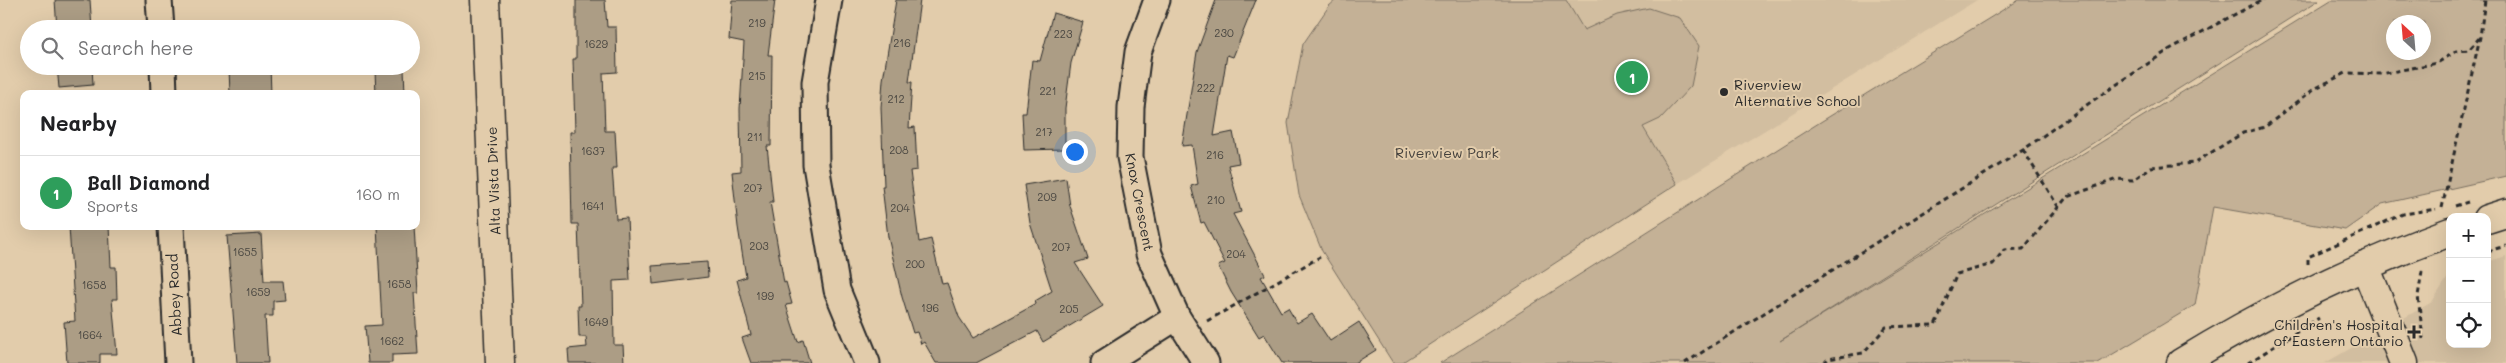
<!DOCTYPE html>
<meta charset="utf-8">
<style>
:root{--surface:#fff;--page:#f2f2f2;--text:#202124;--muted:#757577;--line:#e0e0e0;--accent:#2b2b2b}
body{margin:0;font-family:Mali,sans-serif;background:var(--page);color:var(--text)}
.controls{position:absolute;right:15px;bottom:15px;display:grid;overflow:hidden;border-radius:10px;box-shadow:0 5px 20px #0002}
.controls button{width:45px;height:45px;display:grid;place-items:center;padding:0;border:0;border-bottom:1px solid var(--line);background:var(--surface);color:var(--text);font:25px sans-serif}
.compass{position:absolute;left:2386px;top:15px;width:45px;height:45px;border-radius:50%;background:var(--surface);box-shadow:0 5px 20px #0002;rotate:334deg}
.you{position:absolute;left:1074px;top:151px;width:18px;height:18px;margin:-12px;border:4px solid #fff;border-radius:50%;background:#1a73e8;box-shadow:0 0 0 8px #1a73e833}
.badge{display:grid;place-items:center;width:32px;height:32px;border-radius:50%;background:var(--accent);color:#fff;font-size:16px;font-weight:700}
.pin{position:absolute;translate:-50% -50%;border:2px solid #fff;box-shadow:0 1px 5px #0006}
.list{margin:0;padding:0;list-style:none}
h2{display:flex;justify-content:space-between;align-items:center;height:65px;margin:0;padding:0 20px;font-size:21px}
h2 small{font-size:16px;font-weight:400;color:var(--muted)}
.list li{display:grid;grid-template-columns:32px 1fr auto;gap:15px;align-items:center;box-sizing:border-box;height:75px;padding:0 20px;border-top:1px solid var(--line)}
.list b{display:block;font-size:19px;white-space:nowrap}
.list p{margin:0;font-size:16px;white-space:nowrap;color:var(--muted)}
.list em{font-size:16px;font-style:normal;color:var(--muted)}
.icon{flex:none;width:28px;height:28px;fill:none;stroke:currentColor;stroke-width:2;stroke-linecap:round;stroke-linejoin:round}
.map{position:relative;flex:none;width:2506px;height:363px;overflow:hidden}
.search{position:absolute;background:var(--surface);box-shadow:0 5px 20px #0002;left:20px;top:20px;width:400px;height:55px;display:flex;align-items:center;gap:12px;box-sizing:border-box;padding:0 18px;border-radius:28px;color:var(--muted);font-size:19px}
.panel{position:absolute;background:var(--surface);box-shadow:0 5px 20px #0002;left:20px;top:90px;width:400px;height:140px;border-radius:10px}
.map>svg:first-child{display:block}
.built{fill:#d2bea0}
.green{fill:#c4b196;stroke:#786e60;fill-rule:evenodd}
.building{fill:#ac9d85;stroke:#2b2b2b}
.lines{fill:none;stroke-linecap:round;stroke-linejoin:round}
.minor-casing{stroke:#2b2b2b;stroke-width:29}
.tertiary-casing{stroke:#2b2b2b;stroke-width:31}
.path{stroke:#2b2b2b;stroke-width:3;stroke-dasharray:5 4;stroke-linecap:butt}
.minor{stroke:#e2ccab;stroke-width:25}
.tertiary{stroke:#e2ccab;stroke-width:28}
.poi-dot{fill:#2b2b2b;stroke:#e2ccab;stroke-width:2}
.labels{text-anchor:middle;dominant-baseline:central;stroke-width:4;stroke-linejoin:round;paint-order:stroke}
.number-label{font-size:11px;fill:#4b4842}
.poi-label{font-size:14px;fill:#2b2b2b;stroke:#e2ccab;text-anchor:start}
.park-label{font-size:14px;fill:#423f3b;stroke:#e2ccab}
.street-label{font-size:14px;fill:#2b2b2b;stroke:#e2ccab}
</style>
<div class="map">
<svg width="2506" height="363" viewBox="0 0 2506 363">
<rect width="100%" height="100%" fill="#e2ccab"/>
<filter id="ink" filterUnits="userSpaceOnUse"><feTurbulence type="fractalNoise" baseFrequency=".02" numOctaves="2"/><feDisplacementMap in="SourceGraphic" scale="10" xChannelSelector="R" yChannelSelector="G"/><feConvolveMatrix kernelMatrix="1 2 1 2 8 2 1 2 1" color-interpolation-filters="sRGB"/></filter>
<g filter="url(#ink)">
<g class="built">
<path d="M1566,0H1977L1677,184Z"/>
<path d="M2506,256V363H2325L2432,302L2450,274V344H2487V262Z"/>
</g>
<g class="green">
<path d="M1336,0H1566L1584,30L1617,15L1649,8L1680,18L1699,46L1691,86L1660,119L1643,127L1677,184L1401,363H1393L1322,251L1299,195L1288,123L1303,44L1329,6Z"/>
<path d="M2019,0H2319L1780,341L2331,0H2506V176L2382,204L2345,230L2213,207L2195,305L2098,363H1440L1822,121ZM2394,22H2424V52H2394Z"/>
</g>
<g class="building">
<path d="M55,0H90L92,29H57Z"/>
<path d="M576,0H605L607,27H616L617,72L603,73L605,131H615L617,168H612L616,219L627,218L630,280L613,281L614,345H623L624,363H569L568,349L587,347L586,337H579L578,306H581L578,224H572L570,132H575L573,59H576Z"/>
<path d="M732,0H775L768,55H772L771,146H767L773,202H770L784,283L786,282L792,304L786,305L798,342L803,340L810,363H751L742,338L751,335L737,280L746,277L738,227L732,172L741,171L740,109L744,42L729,39Z"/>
<path d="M896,0H920L909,82H912L909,128L915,127L917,170L910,171L919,242L931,239L942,284L947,283L959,317L973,338L1036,304L1035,301L1052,291L1030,223L1024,185L1066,178L1070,206L1088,259L1075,263L1103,306L1043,342L1037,331L976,363H936L924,342L921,344L917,332L913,333L902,297L888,237L882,186H884L881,107L883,80Z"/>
<path d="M1216,0H1256L1233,57L1227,55L1214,136L1233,132L1239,163L1228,165L1241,212L1233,214L1265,275L1261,277L1281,312L1288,308L1297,323L1312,314L1330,341L1359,322L1376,350L1355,363H1282L1264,334L1259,337L1231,292L1218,266L1225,263L1204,222L1201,223L1191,186L1198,184L1192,145L1182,146L1197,52Z"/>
<path d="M1053,13L1083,22L1071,63L1065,108V149L1024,150L1022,113H1026L1032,60L1040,61Z"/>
<path d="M57,66H92L93,85L59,88Z"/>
<path d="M270,66L271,94H230L229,68Z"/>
<path d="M404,69L405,94H376L375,71Z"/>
<path d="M69,226H109L111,267H116L117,299H112L117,354H100V363H67L64,322L75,321Z"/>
<path d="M377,226H414L418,293H414L418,354L392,355V363H368L365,326L382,325Z"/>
<path d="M261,234L264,281H283L285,300L273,301V316H265L268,363H237L227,236Z"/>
<path d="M707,262L708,277L653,284L652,266Z"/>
</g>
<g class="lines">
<g class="minor-casing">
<g id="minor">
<path d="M159,0L161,29"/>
<path d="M829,0L815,82L816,165L837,290L867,363"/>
<path d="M1157,0L1138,52L1131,107L1130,157L1149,254L1177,317L1206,363"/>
<path d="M163,66L164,94"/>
<path d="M171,226L178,363"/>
<path d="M1104,363L1177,317"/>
</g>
</g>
<g class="tertiary-casing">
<g id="tertiary">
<path d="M485,0L500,363"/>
<path d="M2487,219L2506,213"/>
<path d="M2365,266L2404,363"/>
<path d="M2181,363C2266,311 2356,266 2450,232"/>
</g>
</g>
<g class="path">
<path d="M2023,150L2059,208"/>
<path d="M2455,206L2468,202"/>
<path d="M2442,208L2480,37L2485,0"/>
<path d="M2487,251L2506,246"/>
<path d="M2308,264V257L2403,214L2436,209"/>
<path d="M1207,321L1320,257"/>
<path d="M2423,339L2418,296L2422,272L2425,270"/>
<path d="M1685,363L2023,150L2098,97L2170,49L2262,0"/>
<path d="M1824,363L1828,359L1863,353L1886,327L1935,325L1957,274L1993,264L2004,250L2023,249L2067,197L2117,179L2133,180L2151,167L2194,163L2243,133L2265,127L2314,89L2346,73L2381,74L2437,63L2457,51L2469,50L2480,37"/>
<path d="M2248,363L2319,318"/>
</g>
<use href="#minor" class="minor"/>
<use href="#tertiary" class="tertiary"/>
</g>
</g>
<g class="poi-dot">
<circle cx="1724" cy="92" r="5"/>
<path d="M2411.5 324.5h5v5h5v5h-5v5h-5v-5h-5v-5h5z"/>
</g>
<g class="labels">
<g class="number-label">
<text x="757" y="22">219</text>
<text x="1224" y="32">230</text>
<text x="1063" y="33">223</text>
<text x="902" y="42">216</text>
<text x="596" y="43">1629</text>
<text x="757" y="75">215</text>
<text x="1206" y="87">222</text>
<text x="1048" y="90">221</text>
<text x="896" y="98">212</text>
<text x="1044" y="131">217</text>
<text x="755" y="136">211</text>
<text x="899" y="149">208</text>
<text x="593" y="150">1637</text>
<text x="1215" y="154">216</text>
<text x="753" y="187">207</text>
<text x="1047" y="196">209</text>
<text x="1216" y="199">210</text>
<text x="593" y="205">1641</text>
<text x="900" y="207">204</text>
<text x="759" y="245">203</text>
<text x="1061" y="246">207</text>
<text x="245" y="251">1655</text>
<text x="1236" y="253">204</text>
<text x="915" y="263">200</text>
<text x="399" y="283">1658</text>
<text x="94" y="284">1658</text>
<text x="258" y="291">1659</text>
<text x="765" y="295">199</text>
<text x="930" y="307">196</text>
<text x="1069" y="308">205</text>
<text x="596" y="321">1649</text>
<text x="90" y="334">1664</text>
<text x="392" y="340">1662</text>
</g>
<g class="poi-label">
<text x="1734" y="84">Riverview<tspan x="1734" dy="16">Alternative School</tspan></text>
<text x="2403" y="324" text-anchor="end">Children's Hospital<tspan x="2403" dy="16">of Eastern Ontario</tspan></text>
</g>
<g class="park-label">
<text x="1447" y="152">Riverview Park</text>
</g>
<g class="street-label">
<text transform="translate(493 181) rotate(-92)">Alta Vista Drive</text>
<text transform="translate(1140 202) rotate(79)">Knox Crescent</text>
<text transform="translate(174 295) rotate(-93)">Abbey Road</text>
</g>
</g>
</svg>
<div class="controls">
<button>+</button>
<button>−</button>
<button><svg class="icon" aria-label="locate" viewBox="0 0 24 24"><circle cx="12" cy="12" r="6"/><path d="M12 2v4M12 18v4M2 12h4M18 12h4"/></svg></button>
</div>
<svg class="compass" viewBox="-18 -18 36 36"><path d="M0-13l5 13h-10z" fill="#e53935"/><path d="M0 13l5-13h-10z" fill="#757577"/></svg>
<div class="you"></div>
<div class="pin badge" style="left:1632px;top:77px;background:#2e9e5b">1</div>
<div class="search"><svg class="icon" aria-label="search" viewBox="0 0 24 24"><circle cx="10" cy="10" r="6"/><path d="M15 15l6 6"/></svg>Search here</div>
<section class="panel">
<h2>Nearby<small></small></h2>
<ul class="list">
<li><span class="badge" style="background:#2e9e5b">1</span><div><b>Ball Diamond</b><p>Sports</p></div><em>160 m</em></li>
</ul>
</section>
</div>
